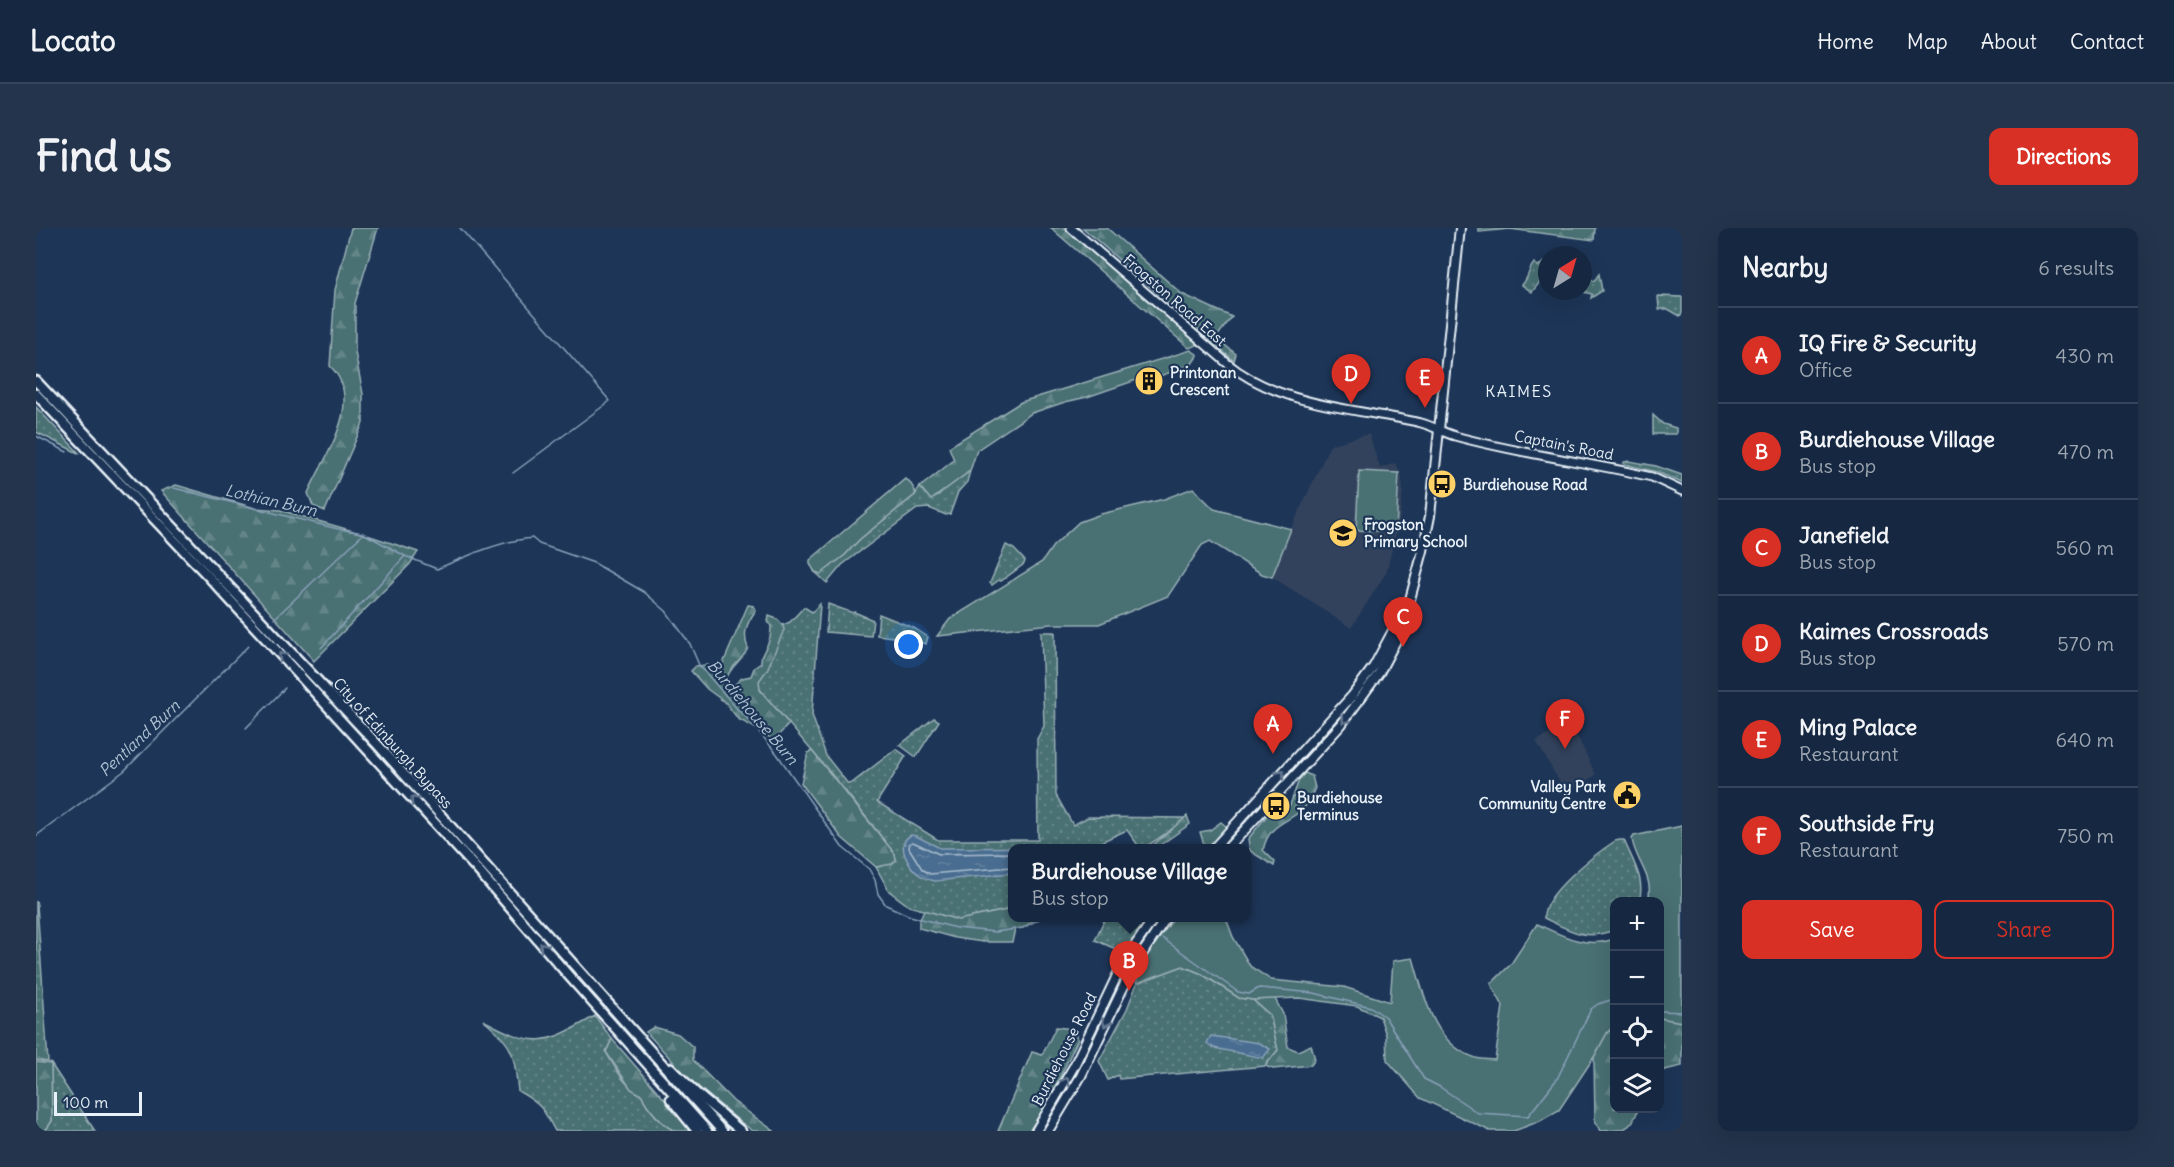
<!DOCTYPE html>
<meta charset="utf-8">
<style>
:root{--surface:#162841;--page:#23344c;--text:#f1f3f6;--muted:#9ea6b1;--line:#35445a;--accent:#d93025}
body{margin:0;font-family:Delius,sans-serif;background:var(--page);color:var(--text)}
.controls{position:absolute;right:18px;bottom:18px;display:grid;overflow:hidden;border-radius:12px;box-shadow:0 6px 24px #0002}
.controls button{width:54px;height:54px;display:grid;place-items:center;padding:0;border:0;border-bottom:2px solid var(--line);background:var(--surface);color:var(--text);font:30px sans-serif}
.compass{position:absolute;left:1502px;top:18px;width:54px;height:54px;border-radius:50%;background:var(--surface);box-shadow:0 6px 24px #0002;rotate:37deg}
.scale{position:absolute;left:18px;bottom:15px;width:88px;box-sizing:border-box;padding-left:6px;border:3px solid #e8f1f8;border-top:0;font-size:16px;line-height:21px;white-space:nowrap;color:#e8f1f8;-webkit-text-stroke:4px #1d3557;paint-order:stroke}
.you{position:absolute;left:873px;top:417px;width:21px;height:21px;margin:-15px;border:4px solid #fff;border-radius:50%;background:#1a73e8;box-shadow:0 0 0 9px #1a73e833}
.badge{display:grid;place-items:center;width:39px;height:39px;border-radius:50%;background:var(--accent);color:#fff;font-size:20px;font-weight:700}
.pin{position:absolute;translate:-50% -50px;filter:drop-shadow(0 2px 3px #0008)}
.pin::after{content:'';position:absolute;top:32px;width:21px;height:18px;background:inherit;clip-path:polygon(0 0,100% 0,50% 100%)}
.popup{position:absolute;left:972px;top:616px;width:243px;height:78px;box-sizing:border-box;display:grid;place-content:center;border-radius:12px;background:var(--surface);filter:drop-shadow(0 2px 4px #0005);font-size:20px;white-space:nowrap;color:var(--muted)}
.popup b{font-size:22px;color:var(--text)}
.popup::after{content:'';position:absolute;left:50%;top:100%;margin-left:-12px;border:12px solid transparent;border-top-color:var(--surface)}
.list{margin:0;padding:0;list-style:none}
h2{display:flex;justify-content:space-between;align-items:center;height:78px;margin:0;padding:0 24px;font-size:26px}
h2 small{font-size:20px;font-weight:400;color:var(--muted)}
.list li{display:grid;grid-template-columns:39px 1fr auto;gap:18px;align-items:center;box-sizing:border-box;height:96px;padding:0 24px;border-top:2px solid var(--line)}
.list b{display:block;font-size:22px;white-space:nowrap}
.list p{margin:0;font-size:20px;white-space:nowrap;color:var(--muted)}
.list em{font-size:20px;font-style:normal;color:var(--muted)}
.actions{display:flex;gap:12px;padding:18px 24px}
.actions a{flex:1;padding:14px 0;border:2px solid var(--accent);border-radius:12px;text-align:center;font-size:21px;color:var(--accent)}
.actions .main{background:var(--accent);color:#fff}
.icon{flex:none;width:33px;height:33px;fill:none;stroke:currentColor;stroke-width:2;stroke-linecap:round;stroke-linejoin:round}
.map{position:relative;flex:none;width:1646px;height:903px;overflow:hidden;border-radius:12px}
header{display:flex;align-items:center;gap:36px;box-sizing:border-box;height:84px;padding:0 30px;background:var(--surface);border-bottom:2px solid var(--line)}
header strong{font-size:28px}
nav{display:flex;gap:33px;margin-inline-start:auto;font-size:21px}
.intro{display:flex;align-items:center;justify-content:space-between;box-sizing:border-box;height:144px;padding:0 36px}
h1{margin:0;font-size:42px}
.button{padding:15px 27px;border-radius:12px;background:var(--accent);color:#fff;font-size:21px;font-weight:700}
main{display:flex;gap:36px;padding:0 36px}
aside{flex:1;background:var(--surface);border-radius:12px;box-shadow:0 6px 24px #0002}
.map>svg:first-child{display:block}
.built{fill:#30425c}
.grass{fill:url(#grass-dots);stroke:#99b0b6;stroke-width:1.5}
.forest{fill:url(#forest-firs);stroke:#99b0b6;stroke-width:1.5}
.park{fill:#4a7073;stroke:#99b0b6;stroke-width:1.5}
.water{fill:url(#water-ripples);stroke:#89a2ba;stroke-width:1.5}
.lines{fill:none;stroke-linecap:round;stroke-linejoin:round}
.shore{stroke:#a8bcce;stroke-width:1.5}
.stream{stroke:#89a2ba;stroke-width:1.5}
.secondary-casing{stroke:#e8f1f8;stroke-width:11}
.primary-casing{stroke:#e8f1f8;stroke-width:12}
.highway-casing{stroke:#e8f1f8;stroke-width:13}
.secondary{stroke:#1d3557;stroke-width:7}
.primary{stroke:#1d3557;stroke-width:8}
.highway{stroke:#1d3557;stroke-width:8}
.oneway{stroke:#64778f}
.labels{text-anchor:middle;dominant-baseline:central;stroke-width:4.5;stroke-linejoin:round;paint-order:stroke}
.street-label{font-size:15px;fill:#e8f1f8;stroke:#1d3557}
.poi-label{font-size:15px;font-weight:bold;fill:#e8f1f8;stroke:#1d3557;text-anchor:start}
.neighbourhood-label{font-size:16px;letter-spacing:1.5px;fill:#e8f1f8;stroke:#1d3557}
.water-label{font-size:16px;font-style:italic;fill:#b0c3d4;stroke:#1d3557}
</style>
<header>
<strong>Locato</strong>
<nav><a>Home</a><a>Map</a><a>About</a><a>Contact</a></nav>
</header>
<div class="intro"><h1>Find us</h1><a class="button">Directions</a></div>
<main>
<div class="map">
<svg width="1646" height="903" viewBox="0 0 1646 903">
<defs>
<pattern id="grass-dots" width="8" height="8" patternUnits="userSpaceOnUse" patternTransform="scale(1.5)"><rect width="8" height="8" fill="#4a7073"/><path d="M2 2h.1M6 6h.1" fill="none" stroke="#648588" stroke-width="1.8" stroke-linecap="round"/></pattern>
<pattern id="forest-firs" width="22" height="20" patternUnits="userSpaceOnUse" patternTransform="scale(1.5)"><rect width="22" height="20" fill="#4a7073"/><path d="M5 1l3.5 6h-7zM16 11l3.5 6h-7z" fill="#648588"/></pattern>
<pattern id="water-ripples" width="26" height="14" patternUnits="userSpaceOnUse" patternTransform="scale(1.5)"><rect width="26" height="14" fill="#496d90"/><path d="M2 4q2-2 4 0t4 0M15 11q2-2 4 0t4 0" fill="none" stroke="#6382a0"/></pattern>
</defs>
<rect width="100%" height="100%" fill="#1d3557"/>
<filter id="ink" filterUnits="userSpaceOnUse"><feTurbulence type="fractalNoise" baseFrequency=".0167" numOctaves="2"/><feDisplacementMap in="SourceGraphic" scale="12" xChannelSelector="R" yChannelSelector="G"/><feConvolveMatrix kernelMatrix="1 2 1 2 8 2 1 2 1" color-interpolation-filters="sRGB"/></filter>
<g filter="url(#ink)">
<g class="built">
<path d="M1333,206L1344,240L1360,235L1366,249L1367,262L1364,289L1350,345L1315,400L1236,349L1255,301L1293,219L1296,216Z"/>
<path d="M1535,495L1560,547L1530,565L1500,513Z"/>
</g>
<g class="grass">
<path d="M1509,34L1511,35V45L1496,64L1486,57C1493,49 1492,42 1498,35L1502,38Z"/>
<path d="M1563,46L1566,63L1555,70L1556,66L1543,63H1547V54L1551,48L1558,53Z"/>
<path d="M1622,68L1646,69V85L1644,88L1632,81H1623Z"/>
<path d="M0,179L44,226L0,204Z"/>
<path d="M1617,187L1627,196L1640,200V206H1617Z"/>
<path d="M1593,233L1620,238L1646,247V255L1621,244L1588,236V234Z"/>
<path d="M934,243L931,254L922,264L914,286L910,287L893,280L881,281L806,337L791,355L779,344L785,345L809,327L824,311L879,267L884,259L895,271Z"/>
<path d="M970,317L978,321L989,333L988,336L965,353L963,352L956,357L954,355Z"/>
<path d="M784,376L776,487L790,528L812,556L816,555L860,521L870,528L841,574L902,612H1002L1001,511L1008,498L1005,404H1019L1020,567L1037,597L1052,589L1150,590L1149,593L1108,620H1104L1091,602L1058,617L1060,620H976V681L922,692L873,678L853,663L840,639L856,635L860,632L859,626L807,560L717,453L729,441L747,397L754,394L768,379L776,384Z"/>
<path d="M792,376L817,385L818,384L837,392L835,408L790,404Z"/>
<path d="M843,386L878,400L892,409L890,416L873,411L841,407Z"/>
<path d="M898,490L903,493L880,529L864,517Z"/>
<path d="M1584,612H1588C1596,632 1610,652 1603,673L1578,674V702C1549,713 1535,703 1508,690C1506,666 1561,625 1579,613Z"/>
<path d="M0,673L1,677L12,834L0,832Z"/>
<path d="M1069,690C1086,690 1094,687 1105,702L1093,718L1082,722L1059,712Z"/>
<path d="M1147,738L1166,746L1203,770L1217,772L1234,787L1242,822L1229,838L1083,851L1082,847L1072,852L1063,833L1091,781L1101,755Z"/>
<path d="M559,788L576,811L570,824C580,841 588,858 606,867C611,880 626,897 639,903H519C507,880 505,876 482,863C477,823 479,819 447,792C499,820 508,818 559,788Z"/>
<path d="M15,836L59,903H9L16,893Z"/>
</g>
<g class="forest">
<path d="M315,0H342L319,75V124L327,166V195L289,283L277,278L272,265C288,229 330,173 294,138L299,62Z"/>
<path d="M1015,0H1035L1167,115L1153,120Z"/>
<path d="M1047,0H1071L1146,66L1196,89L1180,110L1200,126L1198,133Z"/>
<path d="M1442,0H1559L1558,12L1474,1L1443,4Z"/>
<path d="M1155,122L1162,127L1155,137L1118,150L1112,148L1051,169L1029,174L996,185L941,222L934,243L895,272L884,259L918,232L913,219L985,174Z"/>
<path d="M869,251L873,253L880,264L879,267L824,311L809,327L785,346L779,344L774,336V332Z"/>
<path d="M140,257L219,280L244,282L331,307L382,324L374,336L278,433L125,263Z"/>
<path d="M712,377L718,378L720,382C711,395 706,405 712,420C707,432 693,439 690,452L698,457L706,450L715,448L718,440L725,435C724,425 729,424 732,415C734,411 735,403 735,398L732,394L733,388L741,391L747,397L748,402L731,442L723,453L724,462L753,496L737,513L727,504L702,491L690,475L671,461L655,443L660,438L672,437L678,445H683Z"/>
<path d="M776,523L859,626L860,632L856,636L840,639L805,609L765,555L772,525Z"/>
<path d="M1269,545L1276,548L1279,560C1276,566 1272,576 1267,581C1250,596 1233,595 1227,622L1239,634L1238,638L1214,623L1212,611L1237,580L1246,582L1254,577L1263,552Z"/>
<path d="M1151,588L1154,596L1120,620L1116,618Z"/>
<path d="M1185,594L1191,599L1172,620H1169L1164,604L1174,602Z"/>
<path d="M976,681V690H1000L987,700L979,701L976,714H947L919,710L883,700V693L888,682L922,692Z"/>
<path d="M1222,767L1238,769L1247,786L1252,819L1262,823L1275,817L1279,831L1275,837L1237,841L1229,838L1242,822L1234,787L1217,772Z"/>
<path d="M1646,781V838L1624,843V783Z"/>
<path d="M1578,798V880L1602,881C1596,903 1586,903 1564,903L1559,892L1558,829L1571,805Z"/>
<path d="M618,799L642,806L657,819V832L697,873L738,903H717L702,892L652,850L610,804Z"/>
<path d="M1020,799L1037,801L1042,811L1011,876L993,903H962L996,824L1006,827Z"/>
<path d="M576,811L656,903C651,903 645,903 641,903C629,901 609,877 606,867L595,861L570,824Z"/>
<path d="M0,834L15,836L16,893L9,903H0Z"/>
</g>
<g class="park">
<path d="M1323,243L1363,245L1360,304L1320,302Z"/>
<path d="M1157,260L1178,281L1255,301L1236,349L1226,346L1174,313L1166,317L1132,368L1063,396H1015L901,408L914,391L1006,334L1017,318L1043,294L1065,286L1128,271Z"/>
<path d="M1646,598V794L1624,790V714L1625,715L1627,709L1624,707V674L1612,673C1619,649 1599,633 1596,611L1598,608Z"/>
<path d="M1138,690H1190L1197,709L1214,738L1235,752L1308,759L1354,774L1357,733L1377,730C1388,767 1397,817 1440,830C1446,832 1453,831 1459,832L1467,778L1455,756L1475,736L1501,696C1527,708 1550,721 1578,711V798L1571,805L1558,829L1523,882L1504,893L1478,903H1454L1384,870L1351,832L1350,807L1344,789L1321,778L1263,770L1217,772L1203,770L1166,746L1147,738L1101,755L1100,754L1113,724Z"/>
</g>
<g class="water">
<path d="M875,607L880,608L904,620L1004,619L1009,620H976V645L899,653C894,652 889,651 885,648C873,640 858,616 875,607Z"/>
<path d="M1175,808L1223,815L1234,821L1227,830L1178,820L1171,815Z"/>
</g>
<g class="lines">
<path class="shore" d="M976,625L903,626L877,614L874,615L873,620L886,641L894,646L976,639"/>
<g class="stream">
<path d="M424,0L574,173L477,245"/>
<path d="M0,208L31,224"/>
<path d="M138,260L302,301L327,305L369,328L401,341C431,328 464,313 496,310L503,316L558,335L608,364L630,383L654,416L663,437L703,483L715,494L741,526L806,619L833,641L839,652L842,666L850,677L874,688L920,700L959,704L987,700L1005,690"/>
<path d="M238,391L327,306"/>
<path d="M285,420L369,328"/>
<path d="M210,500L249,460"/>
<path d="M0,608L88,543L212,418"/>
<path d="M1095,690L1099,691"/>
<path d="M1126,710L1202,764L1213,766L1223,760L1278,765L1335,779L1349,789L1388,851L1404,859L1442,885L1492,888L1521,851L1555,781L1562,776L1578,771"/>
<path d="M1624,783L1646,784"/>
</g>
<g class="secondary-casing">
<path id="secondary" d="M1035,0L1191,135C1245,179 1320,180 1385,195C1397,198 1408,205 1419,208C1484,226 1551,234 1616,249L1646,263"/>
</g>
<g class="primary-casing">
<g id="primary">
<path d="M1178,620L1316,468L1338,438L1367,384"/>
<path d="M1192,620L1305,497L1343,445L1366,401L1387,323L1394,288L1424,0"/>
<path d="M1000,903L1038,838L1087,735L1118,690"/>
<path d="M1012,903L1045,848L1096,741L1130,690"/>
</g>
</g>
<g class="highway-casing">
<g id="highway">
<path d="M0,153L342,517L686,903"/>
<path d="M0,166L173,349L439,639L533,748L671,903"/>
<path d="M635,840L661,866L705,903"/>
<path d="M635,871L661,903"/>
</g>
</g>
<use href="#secondary" class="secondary"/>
<use href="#primary" class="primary"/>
<use href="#highway" class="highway"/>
</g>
<defs><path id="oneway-chevron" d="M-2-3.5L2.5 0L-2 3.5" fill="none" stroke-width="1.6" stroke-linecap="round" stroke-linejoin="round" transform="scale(1.5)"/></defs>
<g class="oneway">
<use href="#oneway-chevron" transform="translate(246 428) rotate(-133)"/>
<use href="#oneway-chevron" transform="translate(1309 492) rotate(130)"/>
<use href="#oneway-chevron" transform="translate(1245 546) rotate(-48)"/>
<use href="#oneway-chevron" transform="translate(378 572) rotate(-133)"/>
<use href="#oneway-chevron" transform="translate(507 718) rotate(-131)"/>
<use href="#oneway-chevron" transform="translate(1070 795) rotate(114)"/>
<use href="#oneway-chevron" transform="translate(1030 853) rotate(-61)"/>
</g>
</g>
<defs>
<g id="building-disc" transform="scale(1.5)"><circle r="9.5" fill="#ffd166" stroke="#1d3557"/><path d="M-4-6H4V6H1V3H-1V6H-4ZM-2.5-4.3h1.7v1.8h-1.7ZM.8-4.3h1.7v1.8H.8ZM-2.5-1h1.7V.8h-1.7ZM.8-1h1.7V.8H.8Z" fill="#111"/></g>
<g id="bus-disc" transform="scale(1.5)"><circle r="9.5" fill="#ffd166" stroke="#1d3557"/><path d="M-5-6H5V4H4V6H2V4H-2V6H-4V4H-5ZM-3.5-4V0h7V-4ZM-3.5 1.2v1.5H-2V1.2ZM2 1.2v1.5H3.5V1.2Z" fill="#111"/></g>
<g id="school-disc" transform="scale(1.5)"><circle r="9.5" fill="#ffd166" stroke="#1d3557"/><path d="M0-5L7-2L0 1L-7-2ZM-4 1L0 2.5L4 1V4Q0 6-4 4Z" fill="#111"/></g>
<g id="civic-disc" transform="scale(1.5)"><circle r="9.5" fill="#ffd166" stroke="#1d3557"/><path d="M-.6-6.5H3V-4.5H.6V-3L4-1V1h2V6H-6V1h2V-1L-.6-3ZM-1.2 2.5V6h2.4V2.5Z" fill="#111"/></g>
</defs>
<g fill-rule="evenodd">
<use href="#building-disc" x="1113" y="153"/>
<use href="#bus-disc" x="1406" y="256"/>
<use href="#school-disc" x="1307" y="305"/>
<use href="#civic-disc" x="1591" y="567"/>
<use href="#bus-disc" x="1240" y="578"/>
</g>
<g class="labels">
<g class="street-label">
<text transform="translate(1139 72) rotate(41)">Frogston Road East</text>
<text transform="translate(1528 217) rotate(11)">Captain's Road</text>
<text transform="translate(357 515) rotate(48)">City of Edinburgh Bypass</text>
<text transform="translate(1028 821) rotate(-63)">Burdiehouse Road</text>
</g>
<g class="poi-label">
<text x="1134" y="144">Printonan<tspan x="1134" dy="17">Crescent</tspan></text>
<text x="1427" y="256">Burdiehouse Road</text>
<text x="1328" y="296">Frogston<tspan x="1328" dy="17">Primary School</tspan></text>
<text x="1570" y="558" text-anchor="end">Valley Park<tspan x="1570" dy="17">Community Centre</tspan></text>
<text x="1261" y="569">Burdiehouse<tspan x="1261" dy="17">Terminus</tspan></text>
</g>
<g class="neighbourhood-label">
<text x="1483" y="163">KAIMES</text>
</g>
<g class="water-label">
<text transform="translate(235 272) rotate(13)">Lothian Burn</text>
<text transform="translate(717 484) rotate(50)">Burdiehouse Burn</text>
<text transform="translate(103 510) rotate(-43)">Pentland Burn</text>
</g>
</g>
</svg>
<div class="controls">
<button>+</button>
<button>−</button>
<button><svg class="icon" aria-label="locate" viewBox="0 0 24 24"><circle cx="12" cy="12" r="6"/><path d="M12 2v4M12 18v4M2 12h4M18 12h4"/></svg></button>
<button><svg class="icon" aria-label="layers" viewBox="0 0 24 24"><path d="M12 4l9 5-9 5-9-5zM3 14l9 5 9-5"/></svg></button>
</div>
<svg class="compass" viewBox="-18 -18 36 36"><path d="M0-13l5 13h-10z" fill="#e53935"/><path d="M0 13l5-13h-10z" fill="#9ea6b1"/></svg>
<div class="scale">100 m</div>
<div class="you"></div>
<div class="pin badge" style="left:1237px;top:526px">A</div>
<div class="pin badge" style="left:1093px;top:763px">B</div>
<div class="popup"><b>Burdiehouse Village</b>Bus stop</div>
<div class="pin badge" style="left:1367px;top:419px">C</div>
<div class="pin badge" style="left:1315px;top:176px">D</div>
<div class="pin badge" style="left:1389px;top:180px">E</div>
<div class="pin badge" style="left:1529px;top:521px">F</div>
</div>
<aside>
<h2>Nearby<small>6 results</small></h2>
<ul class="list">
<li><span class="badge">A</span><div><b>IQ Fire &amp; Security</b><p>Office</p></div><em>430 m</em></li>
<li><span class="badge">B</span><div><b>Burdiehouse Village</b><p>Bus stop</p></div><em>470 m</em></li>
<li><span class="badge">C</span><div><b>Janefield</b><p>Bus stop</p></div><em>560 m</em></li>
<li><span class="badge">D</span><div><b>Kaimes Crossroads</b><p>Bus stop</p></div><em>570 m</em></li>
<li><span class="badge">E</span><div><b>Ming Palace</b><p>Restaurant</p></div><em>640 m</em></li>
<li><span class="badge">F</span><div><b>Southside Fry</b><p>Restaurant</p></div><em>750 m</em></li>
</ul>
<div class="actions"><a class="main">Save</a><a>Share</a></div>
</aside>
</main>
